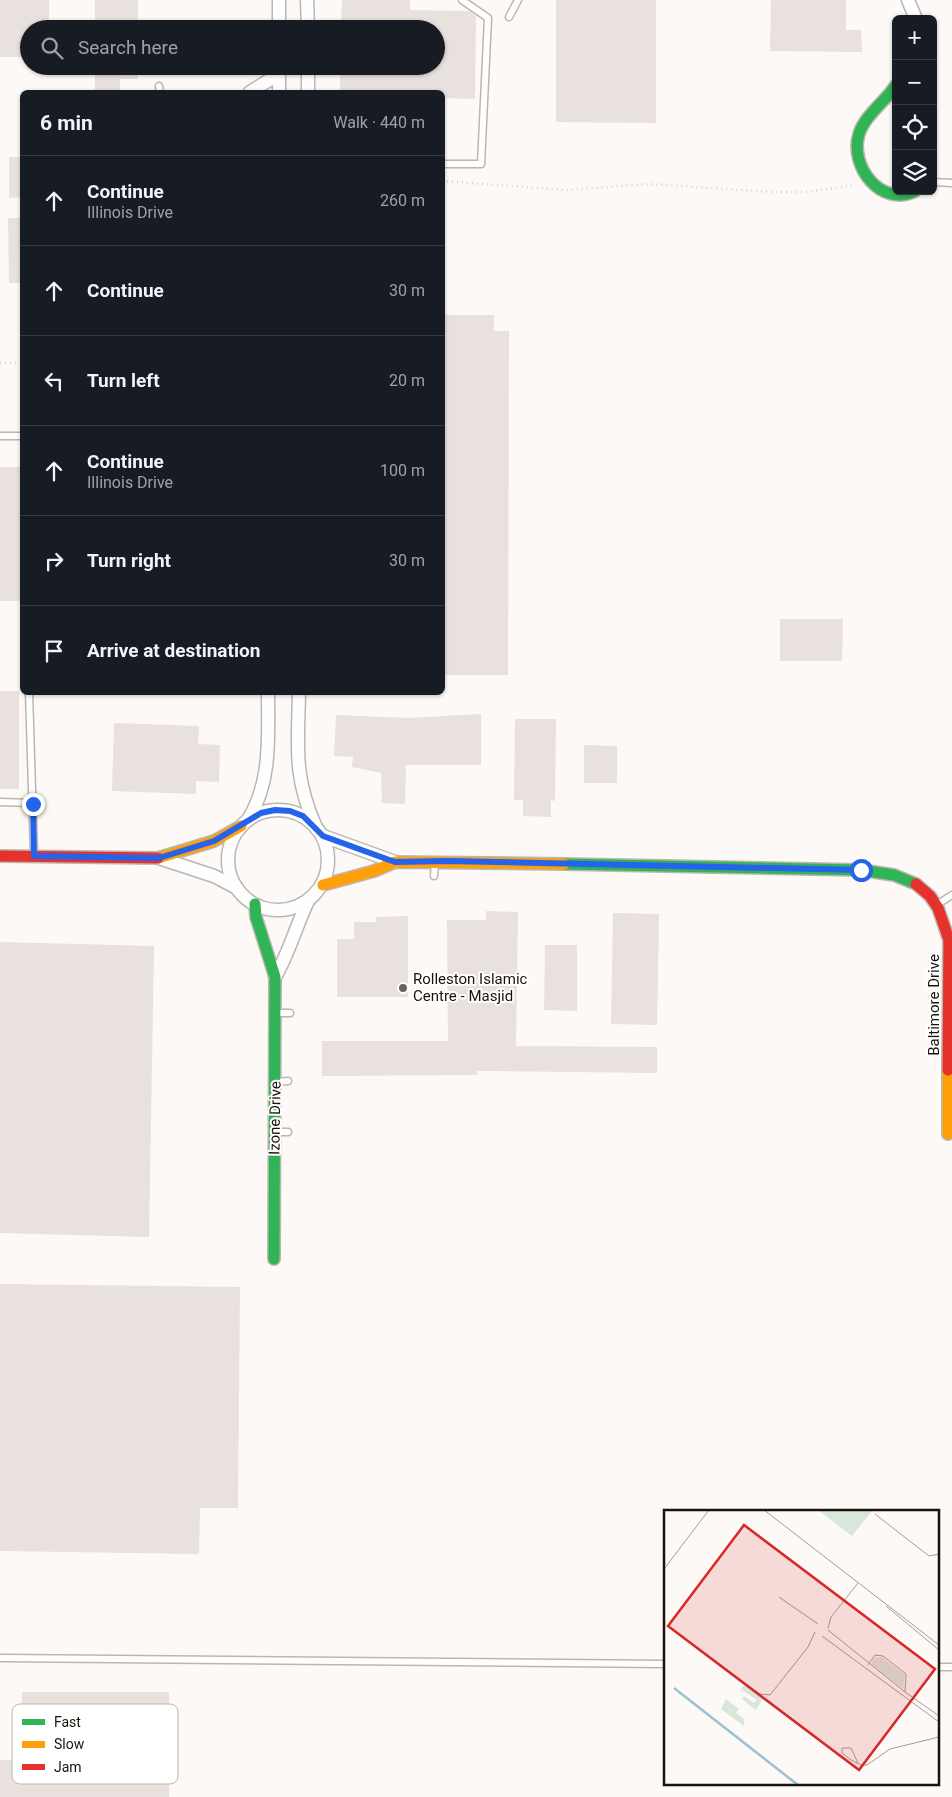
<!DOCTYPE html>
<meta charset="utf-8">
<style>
:root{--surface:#171b24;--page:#20242c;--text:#f1f3f6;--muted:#9ea1a6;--line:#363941}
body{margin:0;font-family:Roboto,sans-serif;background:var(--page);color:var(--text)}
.controls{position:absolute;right:15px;top:15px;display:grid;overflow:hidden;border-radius:8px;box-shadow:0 1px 4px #0004}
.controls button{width:45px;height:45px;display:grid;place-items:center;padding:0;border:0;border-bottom:1px solid var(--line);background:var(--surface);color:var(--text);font:25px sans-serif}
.stop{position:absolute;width:15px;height:15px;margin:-11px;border:4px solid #2563eb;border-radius:50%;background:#fff}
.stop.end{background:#2563eb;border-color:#fff;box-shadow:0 1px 5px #0008}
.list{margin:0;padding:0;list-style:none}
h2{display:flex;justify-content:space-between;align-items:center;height:65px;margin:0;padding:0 20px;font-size:21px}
h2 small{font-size:16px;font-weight:400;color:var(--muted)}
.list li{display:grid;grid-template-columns:32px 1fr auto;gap:15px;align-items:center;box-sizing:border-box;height:90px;padding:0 20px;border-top:1px solid var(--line)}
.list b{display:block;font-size:19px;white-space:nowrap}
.list p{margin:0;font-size:16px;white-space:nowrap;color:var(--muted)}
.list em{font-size:16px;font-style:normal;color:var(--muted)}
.icon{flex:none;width:28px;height:28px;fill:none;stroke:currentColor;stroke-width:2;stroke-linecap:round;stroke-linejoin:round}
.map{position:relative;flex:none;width:952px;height:1797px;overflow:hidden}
.search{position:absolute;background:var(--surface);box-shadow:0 1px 4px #0004;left:20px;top:20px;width:425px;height:55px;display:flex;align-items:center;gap:12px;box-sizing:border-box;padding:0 18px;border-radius:28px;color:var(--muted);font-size:19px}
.panel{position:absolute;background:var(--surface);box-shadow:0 1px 4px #0004;left:20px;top:90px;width:425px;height:605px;border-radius:8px}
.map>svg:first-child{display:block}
.building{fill:#e9e1de}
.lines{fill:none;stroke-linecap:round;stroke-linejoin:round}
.lane-casing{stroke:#bcb6b1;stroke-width:9}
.street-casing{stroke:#bcb6b1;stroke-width:15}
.fast-casing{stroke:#bcb6b1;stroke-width:14}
.slow-casing{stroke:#bcb6b1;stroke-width:14}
.jam-casing{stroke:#bcb6b1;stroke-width:14}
.path{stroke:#d4d3d1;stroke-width:2.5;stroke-dasharray:1 4;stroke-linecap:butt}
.lane{stroke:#fffefe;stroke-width:6}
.street{stroke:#fffefe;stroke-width:12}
.fast{stroke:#30b455;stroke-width:11}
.slow{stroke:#ff9f0a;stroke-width:11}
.jam{stroke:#e5322d;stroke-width:11}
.route{stroke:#2563eb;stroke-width:6}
.poi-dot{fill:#6a645d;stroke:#fff;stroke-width:2}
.labels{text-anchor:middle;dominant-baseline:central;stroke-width:4;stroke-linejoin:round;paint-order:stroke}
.poi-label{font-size:15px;fill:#1b130b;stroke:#fff;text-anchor:start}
.street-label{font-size:15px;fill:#1b130b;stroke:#fff}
.inset-river{fill:none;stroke:#9ac3d2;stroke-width:2.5}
.inset-road{fill:none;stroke:#a29d98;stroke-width:1}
.view{fill:#d62828;fill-opacity:0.15;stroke:#d62828;stroke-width:2.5}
.inset-edge{fill:none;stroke:#1b130b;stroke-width:2.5}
.key{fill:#fff;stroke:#bbb8b6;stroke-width:1}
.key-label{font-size:14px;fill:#1b130b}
</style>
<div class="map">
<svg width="952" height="1797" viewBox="0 0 952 1797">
<rect width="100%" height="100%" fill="#fcf9f6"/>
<g class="building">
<path d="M0,0H49V29H29V57H0Z"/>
<rect x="95" y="0" width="43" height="29"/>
<path d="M342,0H410V10L469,11L476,16L475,99L442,98V92H340V66H436V29H341Z"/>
<path d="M556,0H656V123L556,122Z"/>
<path d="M771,0H846V30H861L862,52L770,51Z"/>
<path d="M95,66H138V79H120V92H95Z"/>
<path d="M9,157H22V197L9,198Z"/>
<path d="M8,218H22V283H9Z"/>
<path d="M442,315H494V331H509L508,675H442Z"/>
<rect x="0" y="467" width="22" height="134"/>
<path d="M780,619H843L842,661H780Z"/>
<rect x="0" y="691" width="19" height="98"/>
<path d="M481,714V765H406L405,804L382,803L381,773L352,767L353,757L334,756L336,715L408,718Z"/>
<path d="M515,719H556L555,801L551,800V817L523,816V800H514Z"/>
<path d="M114,723L199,726L198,744L220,745L219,782L196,781V794L112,791Z"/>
<path d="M584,745L617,746V783H584Z"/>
<path d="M486,911L518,912L516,1046L657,1047V1073L477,1071V1075L322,1076V1041H448L447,920H486Z"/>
<path d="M613,913L659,914L657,1025L611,1024Z"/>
<path d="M408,916V997H337V939H354V922H376V917Z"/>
<path d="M0,942L154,946L149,1237L0,1233Z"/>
<path d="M545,945H577V1011L544,1010Z"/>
<path d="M0,1284L240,1287L238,1508H200L199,1554L0,1551Z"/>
<path d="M22,1692H169V1797H0V1760H21Z"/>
</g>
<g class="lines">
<g class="lane-casing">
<g id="lane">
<path d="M509,17L518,0"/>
<path d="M159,86L160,92"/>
<path d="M442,164H481L488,18L462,0"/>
<path d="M933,182L952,183"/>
<path d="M0,436H22"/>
<path d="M29,692L34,855"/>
<path d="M0,802L33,803"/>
<path d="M434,876L435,862"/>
<path d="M938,904L952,895"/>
<path d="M277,1013H290"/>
<path d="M276,1082L288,1081"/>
<path d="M276,1132H288"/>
<path d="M0,1658L666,1664"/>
<path d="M938,1667H952"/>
</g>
</g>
<g class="street-casing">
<g id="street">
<path d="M279,0V29"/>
<path d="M307,0L308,29"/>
<path d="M908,0L916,19"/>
<path d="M250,92L279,74"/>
<path d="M279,92V68"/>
<path d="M308,92V66"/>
<path d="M299,692C298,745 293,775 315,825"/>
<circle cx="278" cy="860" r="50"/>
<path d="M248,820C272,781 268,736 268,692"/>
<path d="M323,836L395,862"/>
<path d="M159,858L214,876L237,888"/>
<path d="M275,977C289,953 296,926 308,901"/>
</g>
</g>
<g class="fast-casing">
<g id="fast">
<path d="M896,85C885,102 865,115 859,134C849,166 881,208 915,191"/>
<path d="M564,864L861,870L894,875L916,884"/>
<path d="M255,904L256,917L275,977L274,1259"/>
</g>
</g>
<g class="slow-casing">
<g id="slow">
<path d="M158,858L214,841L241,826"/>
<path d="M323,885L374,871L395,862L564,864"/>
<path d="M948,1134V1070"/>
</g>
</g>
<g class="jam-casing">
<g id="jam">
<path d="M0,856L158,858"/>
<path d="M916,884L930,896L938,908L949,940L948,1070"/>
</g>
</g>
<g class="path">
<path d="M442,181L565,190L649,184L773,192H807L854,185"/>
<path d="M0,363H22"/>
</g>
<use href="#lane" class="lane"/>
<use href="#street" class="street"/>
<use href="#fast" class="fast"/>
<use href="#slow" class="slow"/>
<use href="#jam" class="jam"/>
</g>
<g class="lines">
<path class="route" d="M33,804L34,856L159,858L214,841L261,813L275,810L290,811L303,816L323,836L395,862L447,861L861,870"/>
</g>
<circle class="poi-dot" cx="403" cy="988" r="5"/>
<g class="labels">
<g class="poi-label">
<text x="413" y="979">Rolleston Islamic<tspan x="413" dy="17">Centre - Masjid</tspan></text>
</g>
<g class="street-label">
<text transform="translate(934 1005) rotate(-90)">Baltimore Drive</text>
<text transform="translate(275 1118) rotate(-89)">Izone Drive</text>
</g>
</g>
<g transform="translate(664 1510)">
<rect width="275" height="275" fill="#fcf9f6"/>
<path d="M154,0H209L188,26ZM218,147L241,165L239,179L207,154L210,148ZM80,175L99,188L92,200L78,189L80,186L90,193L93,190L77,179ZM62,189L75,199L72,203L80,209V216L57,199Z" fill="#d9e7da"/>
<path class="inset-river" d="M10,178L134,275"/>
<path class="inset-road" d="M100,0L275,135M211,4L265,46L275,44M0,59L45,0M115,87L154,114M222,96L275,140M164,118L167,107L194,73M164,120L241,182L275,206M158,126L275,212M204,155L211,145L219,146L242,164L241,182M75,169L95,184L106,185L144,137L151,122M194,253L187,238H178V243L187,250L197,255H203L226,239L275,227"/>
<path class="view" d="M80,15L271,159L195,260L4,116Z"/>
<rect width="275" height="275" class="inset-edge"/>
</g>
<rect x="12" y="1704" width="166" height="80" rx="8" class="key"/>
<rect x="22" y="1719" width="23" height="6" fill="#30b455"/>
<rect x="22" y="1741" width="23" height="7" fill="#ff9f0a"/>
<rect x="22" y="1764" width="23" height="6" fill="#e5322d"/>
<g class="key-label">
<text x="54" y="1727">Fast</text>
<text x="54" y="1749">Slow</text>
<text x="54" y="1772">Jam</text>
</g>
</svg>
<div class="controls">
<button>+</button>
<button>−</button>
<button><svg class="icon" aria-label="locate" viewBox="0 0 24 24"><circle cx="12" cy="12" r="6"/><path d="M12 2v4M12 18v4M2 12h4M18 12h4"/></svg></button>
<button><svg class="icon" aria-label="layers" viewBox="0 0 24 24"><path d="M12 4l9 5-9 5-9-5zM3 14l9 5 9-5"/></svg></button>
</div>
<div class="stop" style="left:861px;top:870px"></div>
<div class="stop end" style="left:33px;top:804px"></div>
<div class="search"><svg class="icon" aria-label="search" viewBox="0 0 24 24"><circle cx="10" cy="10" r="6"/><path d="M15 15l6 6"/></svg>Search here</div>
<section class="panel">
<h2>6 min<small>Walk · 440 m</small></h2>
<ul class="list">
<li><svg class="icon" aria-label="ahead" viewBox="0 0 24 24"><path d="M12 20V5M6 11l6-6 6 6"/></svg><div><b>Continue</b><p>Illinois Drive</p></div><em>260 m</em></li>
<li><svg class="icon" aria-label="ahead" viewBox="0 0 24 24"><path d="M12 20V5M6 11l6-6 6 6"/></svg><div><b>Continue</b></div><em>30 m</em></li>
<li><svg class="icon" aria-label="left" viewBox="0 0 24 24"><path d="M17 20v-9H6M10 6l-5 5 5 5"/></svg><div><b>Turn left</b></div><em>20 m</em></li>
<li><svg class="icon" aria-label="ahead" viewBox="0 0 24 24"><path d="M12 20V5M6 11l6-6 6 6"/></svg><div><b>Continue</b><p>Illinois Drive</p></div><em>100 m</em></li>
<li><svg class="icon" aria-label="right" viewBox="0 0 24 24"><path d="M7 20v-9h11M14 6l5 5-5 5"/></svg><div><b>Turn right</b></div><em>30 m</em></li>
<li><svg class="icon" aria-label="arrive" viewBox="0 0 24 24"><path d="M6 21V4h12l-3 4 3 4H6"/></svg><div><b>Arrive at destination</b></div></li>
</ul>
</section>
</div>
